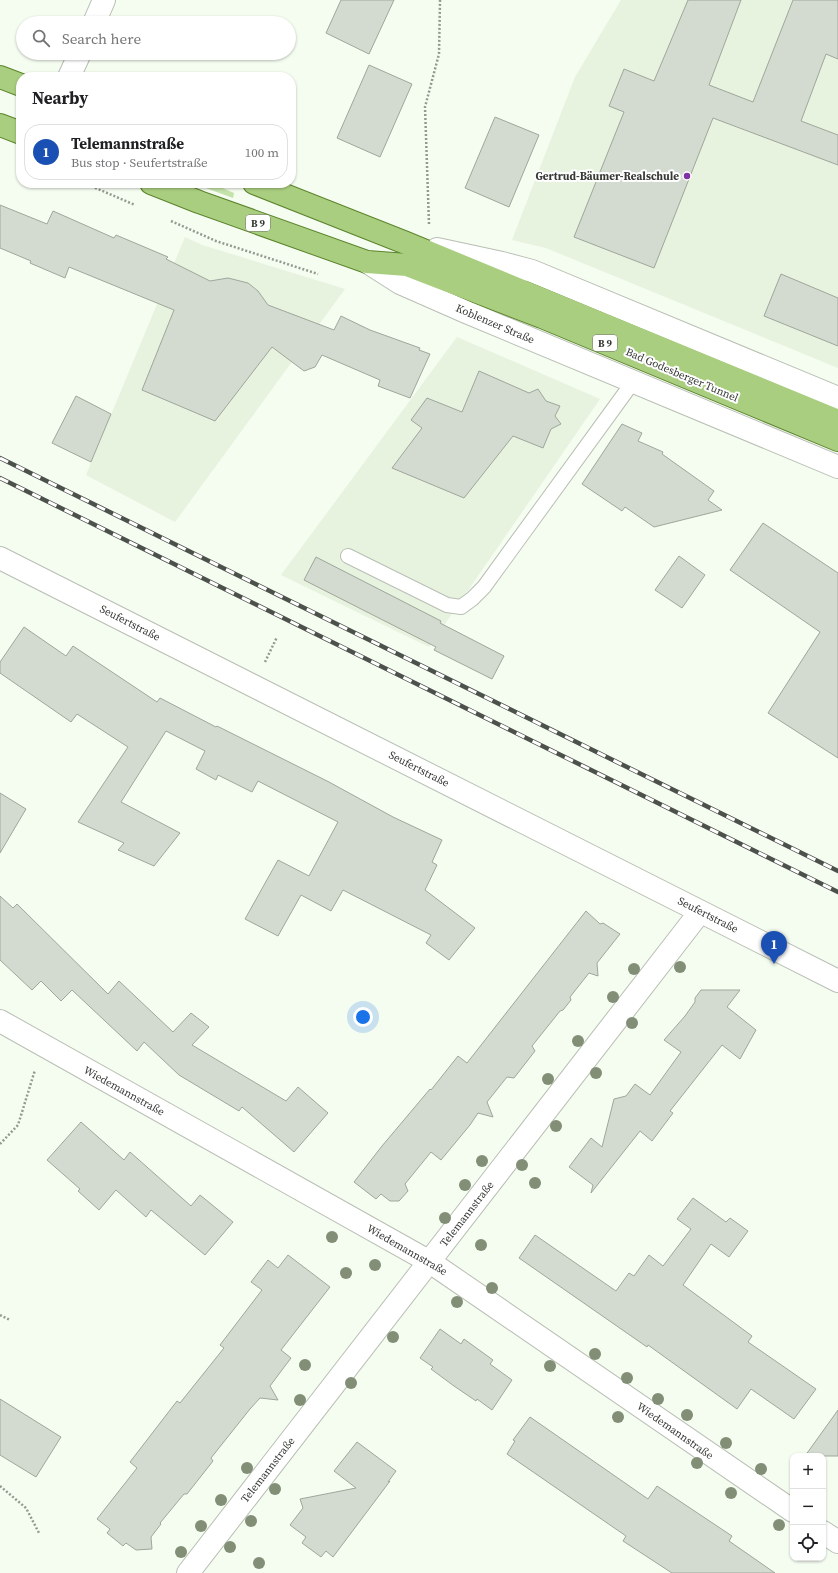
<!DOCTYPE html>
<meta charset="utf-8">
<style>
:root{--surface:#fff;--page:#f6f6f6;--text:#202124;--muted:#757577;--line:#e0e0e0;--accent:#b45309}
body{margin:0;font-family:"Source Serif 4",serif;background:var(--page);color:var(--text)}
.controls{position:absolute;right:12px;bottom:12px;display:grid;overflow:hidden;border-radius:8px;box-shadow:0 1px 3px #0004}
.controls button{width:36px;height:36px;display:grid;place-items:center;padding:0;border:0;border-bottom:1px solid var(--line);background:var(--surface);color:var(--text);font:20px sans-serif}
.you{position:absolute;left:363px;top:1017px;width:14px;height:14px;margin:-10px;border:3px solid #fff;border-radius:50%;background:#1a73e8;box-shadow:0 0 0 6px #1a73e833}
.badge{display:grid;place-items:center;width:26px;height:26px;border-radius:50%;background:var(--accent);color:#fff;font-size:13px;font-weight:700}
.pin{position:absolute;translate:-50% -33px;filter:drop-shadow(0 1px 2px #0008)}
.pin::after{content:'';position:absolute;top:21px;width:14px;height:12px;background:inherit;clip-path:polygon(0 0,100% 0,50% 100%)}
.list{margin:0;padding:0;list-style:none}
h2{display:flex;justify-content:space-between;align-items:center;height:52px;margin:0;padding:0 16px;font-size:17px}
h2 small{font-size:13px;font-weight:400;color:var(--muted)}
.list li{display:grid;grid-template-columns:26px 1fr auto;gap:12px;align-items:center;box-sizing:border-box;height:56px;margin:0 8px 8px;padding:0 8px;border:1px solid var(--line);border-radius:16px}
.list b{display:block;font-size:15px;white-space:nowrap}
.list p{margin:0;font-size:13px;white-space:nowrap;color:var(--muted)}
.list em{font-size:13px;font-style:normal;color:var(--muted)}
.icon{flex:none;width:22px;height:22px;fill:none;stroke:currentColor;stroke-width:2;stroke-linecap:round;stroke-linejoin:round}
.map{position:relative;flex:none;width:838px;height:1573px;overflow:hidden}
.search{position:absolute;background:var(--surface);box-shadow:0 1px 3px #0004;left:16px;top:16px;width:280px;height:44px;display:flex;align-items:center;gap:10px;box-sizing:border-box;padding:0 14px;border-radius:22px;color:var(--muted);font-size:15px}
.panel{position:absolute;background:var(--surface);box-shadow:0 1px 3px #0004;left:16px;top:72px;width:280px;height:116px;border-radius:16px}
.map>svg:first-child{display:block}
.built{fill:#e7f2df}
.green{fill:#c3e3aa}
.building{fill:#d3dacf;stroke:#9fa69b}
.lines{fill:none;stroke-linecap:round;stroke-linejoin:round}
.service-casing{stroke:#b9bfb4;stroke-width:16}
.minor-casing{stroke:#b9bfb4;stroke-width:24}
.secondary-casing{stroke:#b9bfb4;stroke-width:24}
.primary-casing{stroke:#5b852c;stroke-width:24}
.path{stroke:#949991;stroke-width:2.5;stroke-dasharray:2 2;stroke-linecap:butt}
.service{stroke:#fff;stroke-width:14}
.minor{stroke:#fff;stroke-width:22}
.secondary{stroke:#fff;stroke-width:22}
.primary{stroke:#a9ce7f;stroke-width:22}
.rail-casing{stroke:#4d514b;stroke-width:4.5}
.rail{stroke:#fff;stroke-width:3;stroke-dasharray:9;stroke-linecap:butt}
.tree{fill:#828f76}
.poi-dot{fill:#7e32a4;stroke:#fff;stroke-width:1.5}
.labels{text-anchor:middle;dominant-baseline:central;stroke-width:4;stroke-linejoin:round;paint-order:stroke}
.shield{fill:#fff;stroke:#727470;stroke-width:1}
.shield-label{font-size:10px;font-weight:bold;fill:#353833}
.poi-label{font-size:11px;font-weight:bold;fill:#353833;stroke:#fff;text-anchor:end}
.street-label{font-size:11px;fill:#353833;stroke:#fff}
</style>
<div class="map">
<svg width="838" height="1573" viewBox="0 0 838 1573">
<rect width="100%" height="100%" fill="#f5fcf0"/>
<g class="built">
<path d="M621,0H838V368L546,248L512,240L575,77Z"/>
<path d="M185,237L202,245L345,289L175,522L86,475Z"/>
<path d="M457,337L600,399L429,647L281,575Z"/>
</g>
<path class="green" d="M192,183H211L234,193L233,198Z"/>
<g class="building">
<path d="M341,0H394L369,54L326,33Z"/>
<path d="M688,0H741L709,85L753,102L793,0H838V59L826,54L801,121L838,135V165L713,118L654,268L574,237L624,112L609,106L624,69L654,81Z"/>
<path d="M369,65L412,84L380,157L337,138Z"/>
<path d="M495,117L539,135L509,207L465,188Z"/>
<path d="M0,205L47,224L53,211L114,238L116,235L168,257L166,259L210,281L228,278L248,283L258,291L268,305L334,330L341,316L370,330L420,348L419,350L430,354L410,398L378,386L380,380L322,355L315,367L304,371L272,347L215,421L142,390L174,310L69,267L65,278L30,263L31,261L0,248Z"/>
<path d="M781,274L838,298V346L764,316Z"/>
<path d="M479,371L529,393L538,389L546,401L560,406L555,416L561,424L551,429L543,448L513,436L464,498L392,468L422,428L411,420L427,398L462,412Z"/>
<path d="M76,396L111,414L91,462L52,443Z"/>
<path d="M622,424L642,433L638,441L663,452L662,454L714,491L708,500L722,510L654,527L625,507L622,511L582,484Z"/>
<path d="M763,523L838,573V758L768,713L820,632L730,570Z"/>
<path d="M679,556L705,575L682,608L655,590Z"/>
<path d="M316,557L441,621L440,623L504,656L492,679L434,650L436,647L304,580Z"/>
<path d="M24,627L66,656L73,646L157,702L160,698L216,727L217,726L329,782L393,817L442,840L432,862L437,865L425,890L475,928L449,960L426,943L431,935L343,890L331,911L301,895L278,936L245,919L278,860L309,876L338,822L258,781L252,792L218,775L216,780L196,769L205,751L166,731L121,802L180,833L154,866L118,850L124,843L78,822L128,747L77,714L71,722L0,673V662Z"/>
<path d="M0,793L26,809L0,853Z"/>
<path d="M0,896L13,908L17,904L108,994L119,981L173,1032L191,1013L209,1027L192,1045L286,1101L298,1087L328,1113L294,1152L242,1107L239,1111L179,1075L144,1042L137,1051L72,990L61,1001L41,981L32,990L0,960Z"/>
<path d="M586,911L600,924L603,923L620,934L597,963L598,976L589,973L570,997L571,1000L563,1010L560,1011L532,1046L535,1051L514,1078L507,1077L487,1102L493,1117L478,1113L470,1125L441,1160L431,1152L405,1184L408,1191L399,1201H390L381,1194L376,1199L354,1182L382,1146L430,1089L431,1090L458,1056L467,1063Z"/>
<path d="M701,990H740L727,1007L756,1030L740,1059L722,1045L670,1111L673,1113L652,1141L640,1131L591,1193L593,1185L569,1167L591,1138L602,1147L614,1099L626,1096L635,1084L650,1095L681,1052L664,1040L685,1016L695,1002V998Z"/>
<path d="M81,1122L124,1160L130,1152L191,1206L200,1195L233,1222L205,1255L151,1210L146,1217L116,1190L99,1210L78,1191L80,1189L47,1160Z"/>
<path d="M693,1198L726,1222L730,1218L748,1231L729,1257L711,1244L683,1285L752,1336L748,1342L816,1389L794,1419L751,1389L737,1409L648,1345L647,1347L519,1258L535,1235L616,1291L629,1273L634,1276L649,1255L663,1266L691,1229L677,1219Z"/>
<path d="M288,1255L330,1287L281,1350L291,1358L270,1386L278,1400L260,1398L250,1409L211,1458L213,1461L187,1494H184L160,1523L161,1524L151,1537L152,1549L136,1550L126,1543L123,1546L107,1533L110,1529L97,1519L137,1468L130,1462L177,1401L180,1403L224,1348L220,1345L262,1290L251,1282L268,1260L278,1268Z"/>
<path d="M440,1329L461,1344L464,1339L493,1360L490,1364L512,1380L492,1410L477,1399L476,1401L454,1386L431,1369L433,1367L420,1358Z"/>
<path d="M0,1399L61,1437L36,1477L0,1455Z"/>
<path d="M838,1410V1456H805Z"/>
<path d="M530,1417L648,1499L657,1486L732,1536L729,1541L775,1573H672L623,1541L626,1536L507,1454L515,1441L513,1440Z"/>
<path d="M357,1442L396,1471L388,1482L390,1481L333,1557L326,1551L321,1557L302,1543L306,1537L290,1525L303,1508L300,1499L356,1488L334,1471Z"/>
</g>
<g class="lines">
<g class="service-casing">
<path id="service" d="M348,556L447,605L461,607L472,599L484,587L633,382"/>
</g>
<g class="minor-casing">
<g id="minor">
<path d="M94,23L104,0"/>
<path d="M69,77L80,53"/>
<path d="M0,558L838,981"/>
<path d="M0,1021L430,1262L793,1511"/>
<path d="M823,1532L838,1542"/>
<path d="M188,1573L700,912"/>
</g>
</g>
<g class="secondary-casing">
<g id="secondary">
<path d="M437,249L502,263L532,271L838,398"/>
<path d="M367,262L400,283L466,312L838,467"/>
</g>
</g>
<g class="primary-casing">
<g id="primary">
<path d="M0,77L21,85"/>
<path d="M0,125L21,133"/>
<path d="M151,183L199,202L367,262L407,265L542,317L838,440"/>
<path d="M254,183L406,243L838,421"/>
</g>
</g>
<g class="path">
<path d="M84,183L135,205"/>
<path d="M171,221L216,241L318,274"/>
<path d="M429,224L425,107L439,54L440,0"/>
<path d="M265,662L277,637"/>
<path d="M0,1144L18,1125L35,1070"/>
<path d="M0,1315L10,1320"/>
<path d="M0,1486L26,1508L39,1533"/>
</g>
<use href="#service" class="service"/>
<use href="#minor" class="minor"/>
<use href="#secondary" class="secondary"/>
<use href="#primary" class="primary"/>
<g class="rail-casing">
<g id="rail">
<path d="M0,458L838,871"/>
<path d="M0,478L838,892"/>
</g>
</g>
<use href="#rail" class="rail"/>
</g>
<g class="tree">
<circle cx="680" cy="967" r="6"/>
<circle cx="634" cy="969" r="6"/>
<circle cx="613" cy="997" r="6"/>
<circle cx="632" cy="1023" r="6"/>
<circle cx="578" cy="1041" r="6"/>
<circle cx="596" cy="1073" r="6"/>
<circle cx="548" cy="1079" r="6"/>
<circle cx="556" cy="1126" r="6"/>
<circle cx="482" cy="1161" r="6"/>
<circle cx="522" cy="1165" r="6"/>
<circle cx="535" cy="1183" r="6"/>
<circle cx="465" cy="1185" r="6"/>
<circle cx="445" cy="1218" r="6"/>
<circle cx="332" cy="1237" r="6"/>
<circle cx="481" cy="1245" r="6"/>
<circle cx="375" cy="1265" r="6"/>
<circle cx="346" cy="1273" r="6"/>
<circle cx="492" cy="1288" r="6"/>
<circle cx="457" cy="1302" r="6"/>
<circle cx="393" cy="1337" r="6"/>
<circle cx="595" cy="1354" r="6"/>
<circle cx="305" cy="1365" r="6"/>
<circle cx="550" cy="1366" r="6"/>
<circle cx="627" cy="1378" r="6"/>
<circle cx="351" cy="1383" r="6"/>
<circle cx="658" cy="1399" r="6"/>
<circle cx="300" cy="1400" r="6"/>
<circle cx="687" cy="1415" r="6"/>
<circle cx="618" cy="1417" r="6"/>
<circle cx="726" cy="1443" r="6"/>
<circle cx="697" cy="1463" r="6"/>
<circle cx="247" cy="1468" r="6"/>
<circle cx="761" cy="1469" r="6"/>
<circle cx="275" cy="1489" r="6"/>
<circle cx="731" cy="1493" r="6"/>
<circle cx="221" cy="1500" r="6"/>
<circle cx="251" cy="1521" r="6"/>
<circle cx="779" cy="1525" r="6"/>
<circle cx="201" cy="1526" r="6"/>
<circle cx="230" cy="1547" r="6"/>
<circle cx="181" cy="1552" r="6"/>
<circle cx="259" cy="1563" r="6"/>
</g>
<circle class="poi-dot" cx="687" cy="176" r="4"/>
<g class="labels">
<g class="shield">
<rect x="246" y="215" width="24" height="16" rx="3"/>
<rect x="593" y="335" width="24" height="16" rx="3"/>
</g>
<g class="shield-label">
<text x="258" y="223">B 9</text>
<text x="605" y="343">B 9</text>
</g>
<g class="poi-label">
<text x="679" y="176">Gertrud-Bäumer-Realschule</text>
</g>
<g class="street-label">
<text transform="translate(495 324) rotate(23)">Koblenzer Straße</text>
<text transform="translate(682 375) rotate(23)">Bad Godesberger Tunnel</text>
<text transform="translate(130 623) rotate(27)">Seufertstraße</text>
<text transform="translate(419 769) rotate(27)">Seufertstraße</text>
<text transform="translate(708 915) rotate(27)">Seufertstraße</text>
<text transform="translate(124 1091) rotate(29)">Wiedemannstraße</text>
<text transform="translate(467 1214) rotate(-52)">Telemannstraße</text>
<text transform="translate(407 1250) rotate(30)">Wiedemannstraße</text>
<text transform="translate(675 1431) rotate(35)">Wiedemannstraße</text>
<text transform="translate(268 1470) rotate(-52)">Telemannstraße</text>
</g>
</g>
</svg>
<div class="controls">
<button>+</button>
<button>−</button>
<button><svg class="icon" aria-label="locate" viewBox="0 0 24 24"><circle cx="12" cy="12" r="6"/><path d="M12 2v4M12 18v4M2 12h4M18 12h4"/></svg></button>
</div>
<div class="you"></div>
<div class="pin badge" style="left:774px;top:964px;background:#1a4fb4">1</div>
<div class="search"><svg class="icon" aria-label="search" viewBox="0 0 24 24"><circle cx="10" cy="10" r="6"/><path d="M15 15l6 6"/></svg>Search here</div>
<section class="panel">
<h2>Nearby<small></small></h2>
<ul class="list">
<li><span class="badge" style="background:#1a4fb4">1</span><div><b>Telemannstraße</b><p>Bus stop · Seufertstraße</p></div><em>100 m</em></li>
</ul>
</section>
</div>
